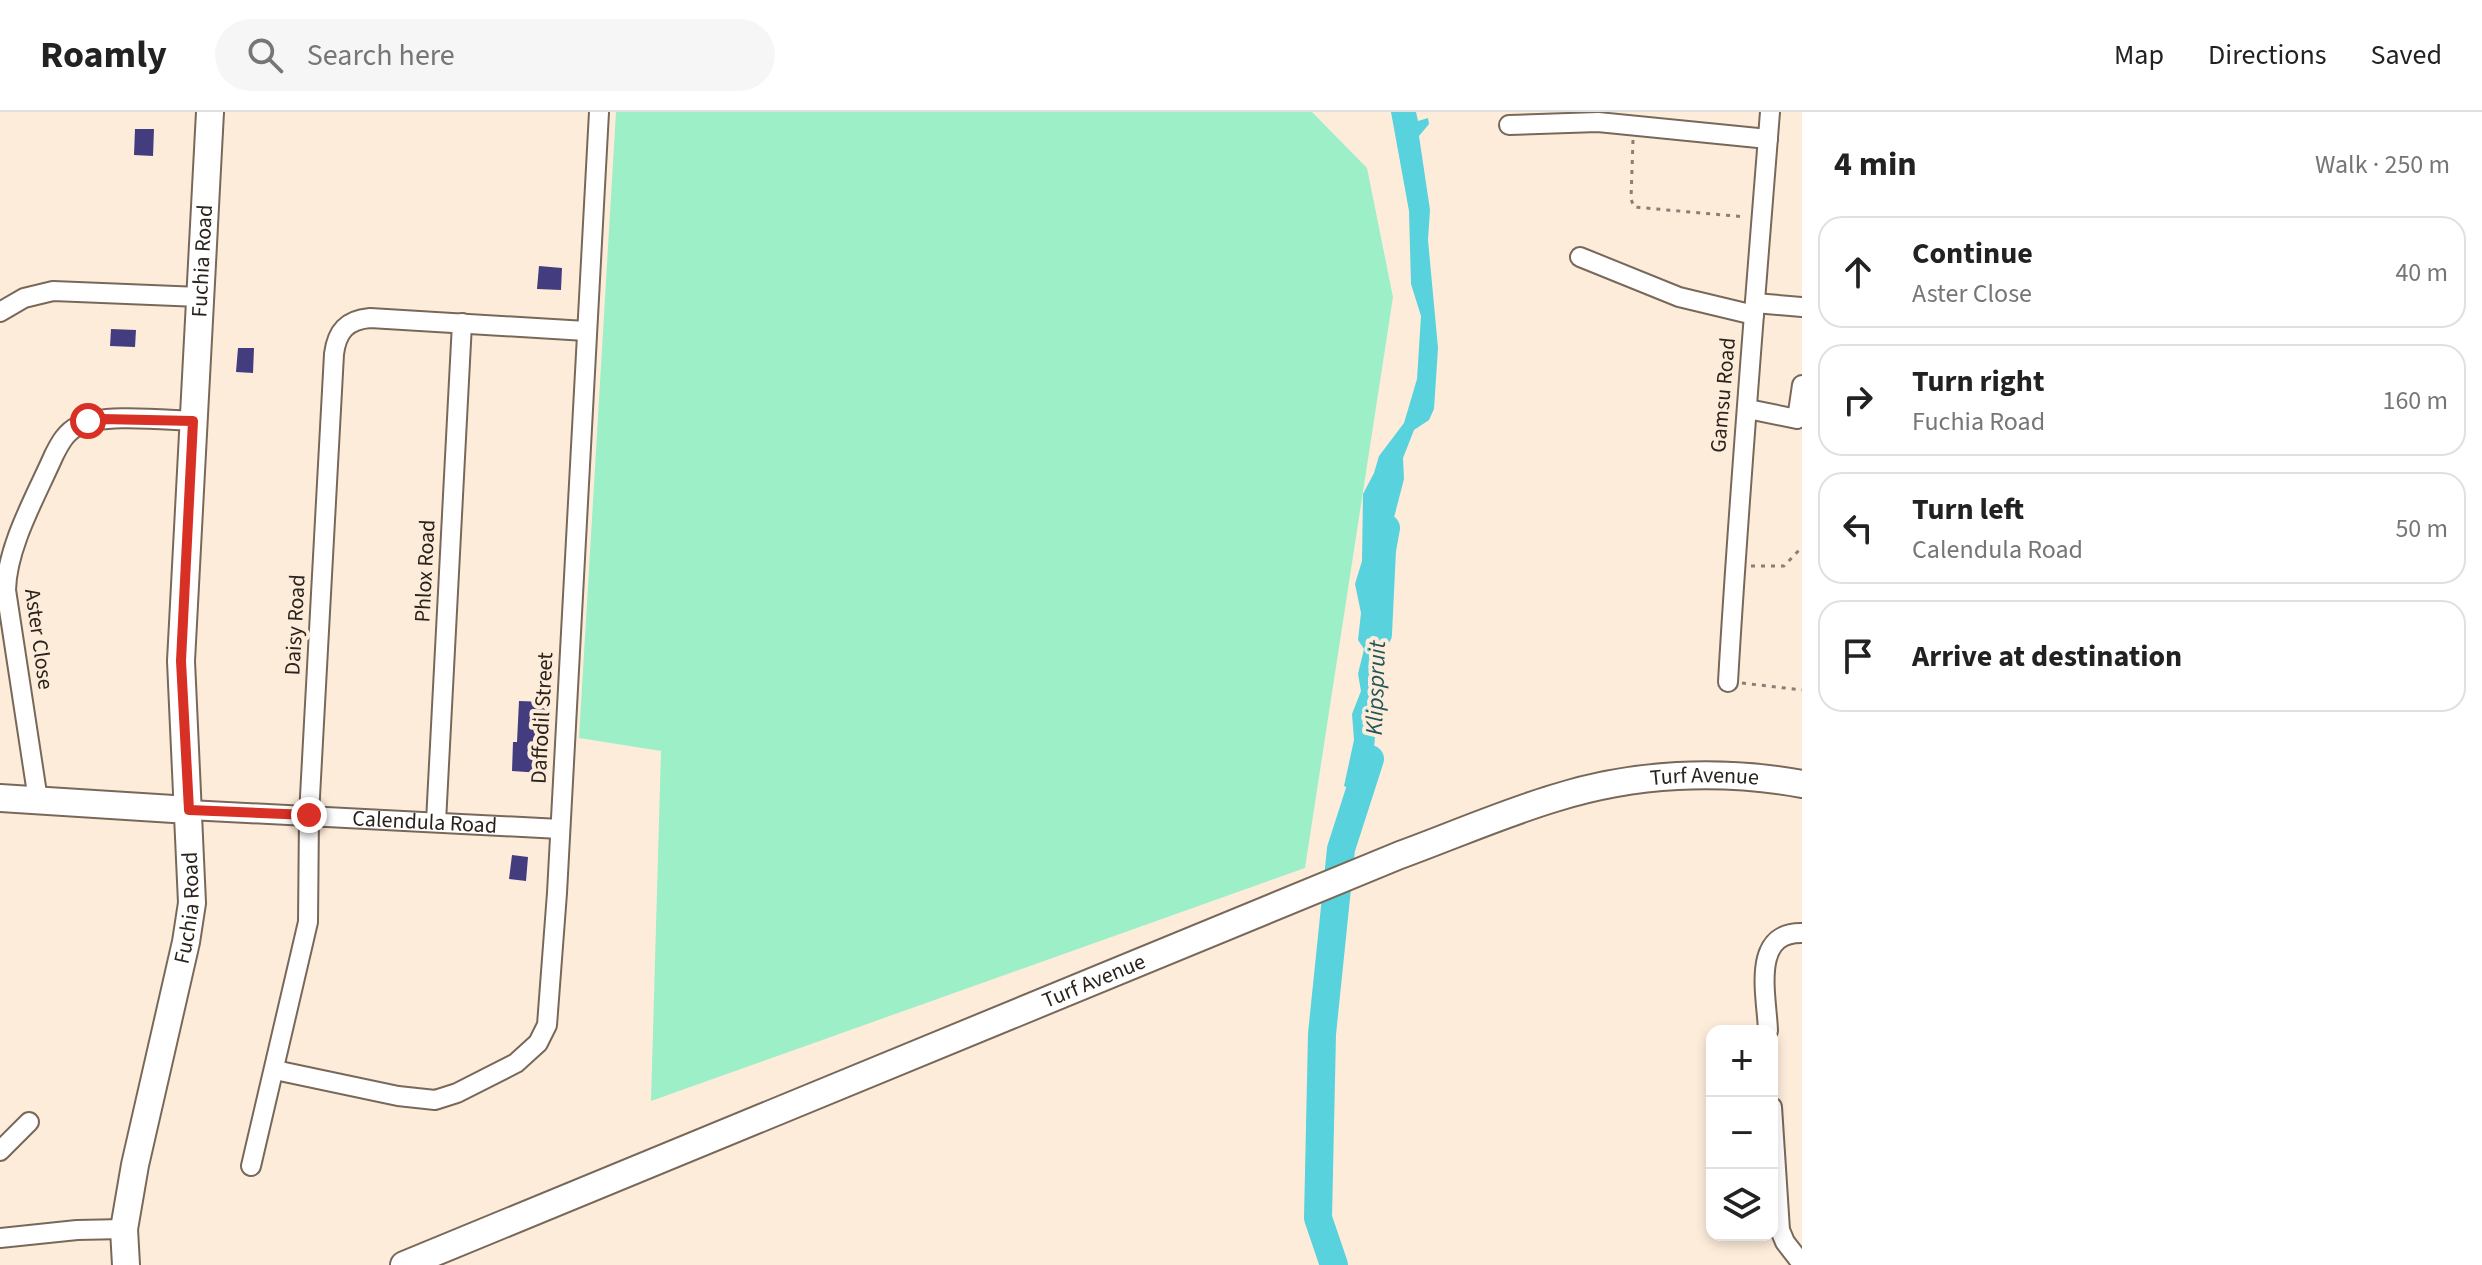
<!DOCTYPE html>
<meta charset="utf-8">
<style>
:root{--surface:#fff;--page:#f6f6f6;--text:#222;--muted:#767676;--line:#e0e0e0}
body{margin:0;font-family:"Source Sans 3",sans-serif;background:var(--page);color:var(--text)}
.controls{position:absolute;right:24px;bottom:24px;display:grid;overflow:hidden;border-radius:16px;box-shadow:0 4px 12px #0003}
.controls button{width:72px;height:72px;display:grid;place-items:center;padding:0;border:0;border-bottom:2px solid var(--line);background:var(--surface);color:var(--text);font:40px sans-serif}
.stop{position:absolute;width:24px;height:24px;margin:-18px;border:6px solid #d93025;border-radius:50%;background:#fff}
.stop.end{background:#d93025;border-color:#fff;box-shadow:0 2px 8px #0008}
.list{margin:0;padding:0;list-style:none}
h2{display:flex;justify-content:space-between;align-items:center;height:104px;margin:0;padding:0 32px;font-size:34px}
h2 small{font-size:26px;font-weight:400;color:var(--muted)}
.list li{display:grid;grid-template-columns:52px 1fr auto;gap:24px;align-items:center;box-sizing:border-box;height:112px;margin:0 16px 16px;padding:0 16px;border:2px solid var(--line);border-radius:24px}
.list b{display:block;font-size:30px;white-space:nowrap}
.list p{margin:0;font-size:26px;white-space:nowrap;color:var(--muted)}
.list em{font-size:26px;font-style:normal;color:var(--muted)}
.icon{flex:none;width:44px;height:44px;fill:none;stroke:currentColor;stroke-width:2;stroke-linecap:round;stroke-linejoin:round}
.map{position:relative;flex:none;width:1802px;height:1153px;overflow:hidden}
header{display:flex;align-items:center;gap:48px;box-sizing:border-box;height:112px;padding:0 40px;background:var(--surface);border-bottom:2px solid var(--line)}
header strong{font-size:38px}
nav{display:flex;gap:44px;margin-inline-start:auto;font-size:28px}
.search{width:560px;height:72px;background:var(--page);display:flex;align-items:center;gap:20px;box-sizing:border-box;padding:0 28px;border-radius:44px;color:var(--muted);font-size:30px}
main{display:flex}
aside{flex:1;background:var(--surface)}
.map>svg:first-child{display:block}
.green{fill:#9defc7}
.water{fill:#58d2dc}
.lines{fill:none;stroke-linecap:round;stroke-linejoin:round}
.river{stroke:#58d2dc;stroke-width:28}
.building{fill:#433c7f}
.street-casing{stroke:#78685a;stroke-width:22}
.secondary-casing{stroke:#78685a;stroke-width:30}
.path{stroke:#8b7f74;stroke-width:3;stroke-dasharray:4 6;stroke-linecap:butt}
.street{stroke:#fff;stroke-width:18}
.secondary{stroke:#fff;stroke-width:26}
.route{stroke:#d93025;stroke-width:10}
.labels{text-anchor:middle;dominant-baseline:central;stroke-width:8;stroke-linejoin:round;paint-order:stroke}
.street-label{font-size:22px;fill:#2a231d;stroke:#feecdb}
.water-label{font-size:24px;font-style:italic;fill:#205559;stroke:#feecdb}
</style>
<header>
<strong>Roamly</strong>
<div class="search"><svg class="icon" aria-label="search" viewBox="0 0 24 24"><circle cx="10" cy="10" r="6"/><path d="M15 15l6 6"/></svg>Search here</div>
<nav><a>Map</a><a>Directions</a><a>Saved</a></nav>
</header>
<main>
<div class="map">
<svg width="1802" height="1153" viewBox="0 0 1802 1153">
<rect width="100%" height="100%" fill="#feecdb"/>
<path class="green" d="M616,0H1312L1367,56L1393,185L1305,756L651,989L661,639L579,626Z"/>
<path class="water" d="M1391,0H1416L1418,9L1428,6L1429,12L1419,24L1430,98L1428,128L1438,236L1434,297L1429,308L1414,318L1403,346L1404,367L1376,475L1384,496L1378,597L1372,654L1362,684L1344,674L1354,628L1352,602L1361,579L1358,562L1364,537L1358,528L1361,501L1355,472L1362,449L1363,382L1374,361L1379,344L1404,311L1417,267L1421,204L1411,172L1409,99Z"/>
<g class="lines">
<g class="river">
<path d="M1378,522L1382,438L1386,416"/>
<path d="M1334,1153L1318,1106L1322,922L1341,737L1370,647"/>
</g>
</g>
<g class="building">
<path d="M135,17H154L153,44L134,43Z"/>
<path d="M539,154L562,156L561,178L537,177Z"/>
<path d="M111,217L136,218L135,235L110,234Z"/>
<path d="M238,236H254L253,261L236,260Z"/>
<path d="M519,589L547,590L545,623L535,622L534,648H542L541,661L512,659L513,630H517Z"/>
<path d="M512,743L528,745L526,769L509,767Z"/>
</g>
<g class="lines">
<g class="street-casing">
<g id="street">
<path d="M1509,13L1598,10L1768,27"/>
<path d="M1580,145L1679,185L1754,203"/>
<path d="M1755,191L1802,195"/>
<path d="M0,200L24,186L53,179L200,185"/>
<path d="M1748,297L1797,307L1802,273"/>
<path d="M1728,570C1739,380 1755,190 1770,0"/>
<path d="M38,688L6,478C7,434 36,384 54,343C60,331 66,320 78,314C101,301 165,308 193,309"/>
<path id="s1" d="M189,698L560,717"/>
<path d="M436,710L462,211"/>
<path d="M1768,919C1767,885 1750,820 1802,821"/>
<path d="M275,958L398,984L435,988L457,981L516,951L538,931L547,913L557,781L599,0"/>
<path d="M1772,995L1780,1118L1785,1130L1802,1152"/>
<path d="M0,1039L29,1010"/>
<path d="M251,1054L308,810L309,703L334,242C337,219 347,208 370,206L586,219"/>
<path d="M0,1126L77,1118L124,1117"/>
</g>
</g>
<g class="secondary-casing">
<g id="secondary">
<path d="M0,686L189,698"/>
<path id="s2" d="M126,1153L124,1117L135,1053L186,830L192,791L181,549L210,0"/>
<path id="s3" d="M404,1153L1400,743C1452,724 1502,702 1555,686C1634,661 1720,657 1802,672"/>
</g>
</g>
<g class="path">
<path d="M1633,28L1631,87L1634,95L1746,105"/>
<path d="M1751,454H1784L1802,435"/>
<path d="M1742,571L1802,578"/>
</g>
<use href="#street" class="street"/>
<use href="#secondary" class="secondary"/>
</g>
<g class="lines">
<path class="route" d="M88,309L102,307L193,309L181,549L189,698L309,703"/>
</g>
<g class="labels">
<g class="street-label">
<text stroke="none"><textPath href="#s2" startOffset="1012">Fuchia Road</textPath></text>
<text transform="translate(1723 283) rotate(-85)">Gamsu Road</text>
<text transform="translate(425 459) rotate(-87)">Phlox Road</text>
<text transform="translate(295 513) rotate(-87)">Daisy Road</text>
<text transform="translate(39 527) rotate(82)">Aster Close</text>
<text transform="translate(542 606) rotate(-87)">Daffodil Street</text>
<text stroke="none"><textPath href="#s3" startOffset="1394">Turf Avenue</textPath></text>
<text stroke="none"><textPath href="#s1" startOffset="236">Calendula Road</textPath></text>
<text stroke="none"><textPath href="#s2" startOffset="364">Fuchia Road</textPath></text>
<text stroke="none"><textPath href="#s3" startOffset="746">Turf Avenue</textPath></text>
</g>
<g class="water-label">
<text transform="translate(1376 576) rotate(-88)">Klipspruit</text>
</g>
</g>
</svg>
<div class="controls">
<button>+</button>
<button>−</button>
<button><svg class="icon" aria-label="layers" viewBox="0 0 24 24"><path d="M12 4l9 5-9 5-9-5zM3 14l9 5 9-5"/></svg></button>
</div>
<div class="stop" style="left:88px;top:309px"></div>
<div class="stop end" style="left:309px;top:703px"></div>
</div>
<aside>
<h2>4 min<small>Walk · 250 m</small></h2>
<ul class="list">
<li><svg class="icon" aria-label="ahead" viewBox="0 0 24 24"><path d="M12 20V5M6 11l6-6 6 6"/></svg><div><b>Continue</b><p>Aster Close</p></div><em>40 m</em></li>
<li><svg class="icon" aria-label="right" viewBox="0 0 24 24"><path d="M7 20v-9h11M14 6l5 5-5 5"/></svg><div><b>Turn right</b><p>Fuchia Road</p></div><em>160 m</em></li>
<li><svg class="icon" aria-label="left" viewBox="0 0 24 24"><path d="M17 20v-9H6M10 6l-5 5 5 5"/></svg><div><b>Turn left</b><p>Calendula Road</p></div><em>50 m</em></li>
<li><svg class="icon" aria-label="arrive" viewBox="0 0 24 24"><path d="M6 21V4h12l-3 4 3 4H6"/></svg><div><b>Arrive at destination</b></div></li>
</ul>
</aside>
</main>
